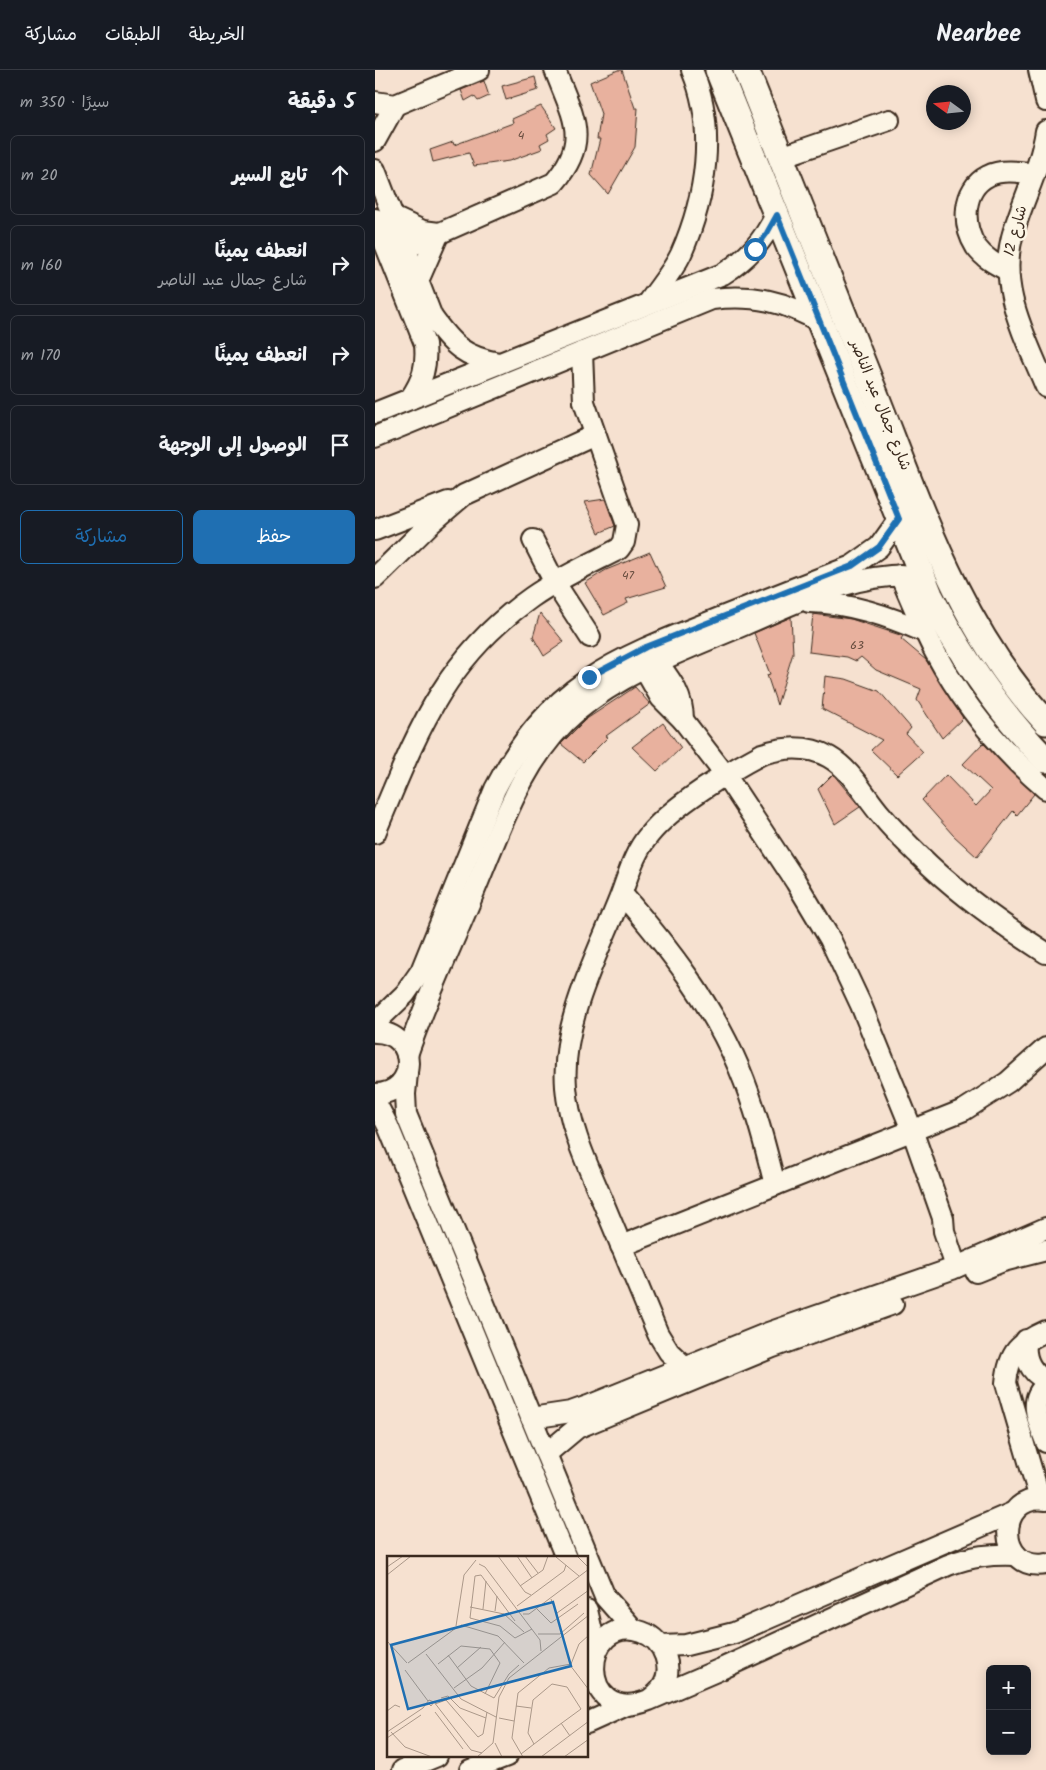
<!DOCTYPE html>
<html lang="ar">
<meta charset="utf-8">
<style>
:root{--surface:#171b24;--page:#242831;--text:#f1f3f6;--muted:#9ea1a6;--line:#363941;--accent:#1f6fb2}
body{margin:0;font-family:Kalam,"Playpen Sans Arabic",sans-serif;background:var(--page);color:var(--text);direction:rtl}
.controls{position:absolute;right:15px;bottom:15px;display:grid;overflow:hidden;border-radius:8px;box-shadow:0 2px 12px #0003}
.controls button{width:45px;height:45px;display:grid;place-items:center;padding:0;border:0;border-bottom:1px solid var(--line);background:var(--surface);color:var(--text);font:25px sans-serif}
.compass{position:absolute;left:551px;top:15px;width:45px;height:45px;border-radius:50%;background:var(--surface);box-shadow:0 2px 12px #0003;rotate:285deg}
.stop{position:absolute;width:15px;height:15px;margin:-11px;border:4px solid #1f6fb2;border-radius:50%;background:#fff}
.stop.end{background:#1f6fb2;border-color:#fff;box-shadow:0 1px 5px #0008}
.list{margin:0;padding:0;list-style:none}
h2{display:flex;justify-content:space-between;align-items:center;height:65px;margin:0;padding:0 20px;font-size:21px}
h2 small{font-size:16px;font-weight:400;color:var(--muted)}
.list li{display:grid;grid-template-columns:32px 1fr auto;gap:15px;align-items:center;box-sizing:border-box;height:80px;margin:0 10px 10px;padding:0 10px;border:1px solid var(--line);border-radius:8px}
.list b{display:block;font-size:19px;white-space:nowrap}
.list p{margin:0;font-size:16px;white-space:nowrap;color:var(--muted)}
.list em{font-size:16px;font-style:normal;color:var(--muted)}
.actions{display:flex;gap:10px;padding:15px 20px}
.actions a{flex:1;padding:11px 0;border:1px solid var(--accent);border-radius:8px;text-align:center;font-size:18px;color:var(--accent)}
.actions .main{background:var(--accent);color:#fff}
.icon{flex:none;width:28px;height:28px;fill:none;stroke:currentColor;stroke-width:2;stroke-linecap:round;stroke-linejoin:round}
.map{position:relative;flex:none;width:671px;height:1700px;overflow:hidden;direction:ltr}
header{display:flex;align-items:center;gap:30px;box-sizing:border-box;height:70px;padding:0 25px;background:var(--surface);border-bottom:1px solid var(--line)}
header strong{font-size:24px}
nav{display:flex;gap:28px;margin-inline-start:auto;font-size:18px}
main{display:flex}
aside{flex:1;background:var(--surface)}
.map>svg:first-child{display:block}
.building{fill:#e8b19e;stroke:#3b2a1e}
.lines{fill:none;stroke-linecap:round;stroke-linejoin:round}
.minor-casing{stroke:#3b2a1e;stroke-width:24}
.major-casing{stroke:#3b2a1e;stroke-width:29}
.minor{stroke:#fcf5e5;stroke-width:20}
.major{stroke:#fcf5e5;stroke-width:25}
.route{stroke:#1f6fb2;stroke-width:6}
.labels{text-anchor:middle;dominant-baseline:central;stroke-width:5;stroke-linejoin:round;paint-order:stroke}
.number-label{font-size:12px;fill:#664c3e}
.street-label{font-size:15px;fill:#3b2a1e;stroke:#fcf5e5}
.inset-road{fill:none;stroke:#ab9889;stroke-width:1}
.view{fill:#1f6fb2;fill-opacity:0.15;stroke:#1f6fb2;stroke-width:2.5}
.inset-edge{fill:none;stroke:#3b2a1e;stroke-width:2.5}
</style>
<header>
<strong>Nearbee</strong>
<nav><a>الخريطة</a><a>الطبقات</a><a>مشاركة</a></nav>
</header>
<main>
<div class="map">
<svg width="671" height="1700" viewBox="0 0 671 1700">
<rect width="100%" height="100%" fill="#f6e1d0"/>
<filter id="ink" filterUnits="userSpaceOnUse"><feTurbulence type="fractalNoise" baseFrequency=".02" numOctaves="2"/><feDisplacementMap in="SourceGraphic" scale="10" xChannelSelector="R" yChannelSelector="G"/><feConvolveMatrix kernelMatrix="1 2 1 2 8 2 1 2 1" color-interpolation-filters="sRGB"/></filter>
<g filter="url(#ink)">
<g class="building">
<path d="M243,0H247L260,38H263L260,77L233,124L216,105L225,69H222L226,44L215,12Z"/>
<path d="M160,7L163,20L131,30L127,16Z"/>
<path d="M109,11L114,26L103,31L99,26L90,31L86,20Z"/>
<path d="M166,36L181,58L172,64L174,69L165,74L167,79L134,91L99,96L94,83L58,92L55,80L78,72L79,75L138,53L137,49Z"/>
<path d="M230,429L240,456L224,463L210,432Z"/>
<path d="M275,482L291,517L251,529L253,533L229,545L210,513L231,500Z"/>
<path d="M165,543L189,572L169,586L158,567Z"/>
<path d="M438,544L476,549L528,566L526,569L551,590L588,648L567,668L542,630L546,619L501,600L486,587L481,591L472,587L434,582Z"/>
<path d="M416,547L418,583L402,635L392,605L395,604L379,563Z"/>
<path d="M450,606L471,609L504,621L536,658L531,664L548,682L522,705L496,680L507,670L447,639Z"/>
<path d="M260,617L275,634L231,666L233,667L208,692L186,674L210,650Z"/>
<path d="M288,653L306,678L282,701L257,677Z"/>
<path d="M608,673L659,724L642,745L638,741L602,787L578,765L547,730L571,705L601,736L616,720L588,694Z"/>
<path d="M458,704L485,737L460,754L443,719Z"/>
</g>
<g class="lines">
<g class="minor-casing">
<g id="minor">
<path d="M664,0L671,31"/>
<path d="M0,32L20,35L104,0"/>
<path d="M671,61C666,95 649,127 639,160C621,216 650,266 671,317"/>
<path d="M0,71L20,35"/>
<path d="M406,87L514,50"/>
<path d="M0,100L57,247C77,275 89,287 124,293"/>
<path d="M18,147L48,161L64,163L43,211"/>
<path d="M0,149L50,274C52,296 48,310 35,329"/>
<path d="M15,185L179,113C216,70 198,47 180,0"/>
<path d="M632,200C620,194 609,188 601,177C587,155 587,119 613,106C626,99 645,102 659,104"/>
<path d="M274,232C284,217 298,201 306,184C331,127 342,59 317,0"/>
<path d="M0,343L348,204C373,188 388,171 401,145"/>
<path d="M0,367L337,229C378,224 410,231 445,252"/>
<path d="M0,460L73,432"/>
<path d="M158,470L180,513L215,567"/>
<path d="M525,505C536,530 547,557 560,582C587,633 627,681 671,719"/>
<path d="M0,508L54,455L89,425L220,365"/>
<path d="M434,532C475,533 513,546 550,562"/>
<path d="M275,582C291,605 308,621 308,650"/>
<path d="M262,586L286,628L308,650L351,706L421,812L455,869L486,935L537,1060L568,1148L569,1161L581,1197"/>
<path d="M0,763C41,666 67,590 157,527C184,508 215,494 244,479L249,472L252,455L209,332L207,282"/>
<path d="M247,824C293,877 336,932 364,998C380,1036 390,1075 400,1115"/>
<path d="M0,953L30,924L46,901L120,719C175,614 238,590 342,549C387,531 432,513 477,496L504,477L524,449"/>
<path d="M0,962C44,962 44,1024 0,1024"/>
<path d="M32,985C50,932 74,881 96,829C124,764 146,688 202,641C251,600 313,579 371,554C426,530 485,500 547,506"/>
<path d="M32,1003L30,1024L31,1044L230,1527L259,1560"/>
<path d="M0,1031L13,1056L191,1488"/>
<path d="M246,1176L589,1040L633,1012L671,978"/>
<path d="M601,1202L628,1191L671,1180"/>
<path d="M651,1270C649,1287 654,1302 671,1310"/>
<path d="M309,1296L294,1282L283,1264C265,1220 246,1176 228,1132C213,1096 194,1057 191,1017C186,952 221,888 244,830C253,807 258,784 274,765C298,735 353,702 387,684C409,677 433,675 454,687C477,700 490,727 507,746C518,760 532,773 544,785C582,823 626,854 671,883"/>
<path d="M671,1315C652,1330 664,1353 671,1372"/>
<path d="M156,1348L196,1342L213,1336L393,1263L577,1199L671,1158"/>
<path d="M171,1384L202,1358L219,1351L398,1277L518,1234"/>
<path d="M665,1429L631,1313C634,1282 644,1273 671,1261"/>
<path d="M671,1430C619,1423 622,1503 671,1494"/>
<path d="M212,1540L219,1570V1587"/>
<path d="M286,1576L311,1575L359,1563L637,1443"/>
<path d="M274,1630C278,1627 283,1623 286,1619C300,1600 290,1570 267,1562C204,1541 200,1659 274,1630L346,1599L573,1495C597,1486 616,1484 641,1485"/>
<path d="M212,1653L252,1635"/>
<path d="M28,1700L62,1686"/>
<path d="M95,1700L132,1686"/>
</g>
</g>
<g class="major-casing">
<g id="major">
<path d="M343,0L555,525C586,587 623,641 671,690"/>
<path d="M371,0C414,109 458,217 501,326C546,440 586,561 671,652"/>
</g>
</g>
<use href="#minor" class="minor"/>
<use href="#major" class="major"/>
</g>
</g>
<g class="lines" filter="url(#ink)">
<path class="route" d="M214,607L271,577L477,496L504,477L524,449L402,145L392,163L380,179"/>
</g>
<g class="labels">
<g class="number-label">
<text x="146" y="65">4</text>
<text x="253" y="505">47</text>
<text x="482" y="575">63</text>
</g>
<g class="street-label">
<text transform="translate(641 161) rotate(-75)">شارع 12</text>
<text transform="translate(505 335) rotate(68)">شارع جمال عبد الناصر</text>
</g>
</g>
<g transform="translate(12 1486)">
<rect width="201" height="201" fill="#f6e1d0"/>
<path class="inset-road" d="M111,0L138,36L144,39M130,0L145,22M138,0L151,17M190,0L202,12M169,1L192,20M92,8L98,11L153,84L154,95M0,11L16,0M0,19L24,0M133,30L156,14L161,0M164,43L170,58M130,50L177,15L179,9M83,51L117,58L137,76M149,52L164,67L191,48M96,53L99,25M108,55L110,40M170,57L202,34M136,58H142L202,13M128,65L94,19L88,20L83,62L113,70L128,82L145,73M74,69L111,80L137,107M69,70L77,19L89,4M151,78H173L197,57M0,85L20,107M39,98L74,143L109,161M61,99L84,130L107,142L122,118L132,109M21,107L69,72M51,108L74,90L103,93L113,107L98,138M183,109L202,134M70,112L94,91M18,114L41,145M67,132L95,112L118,86M54,142L61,140L73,152L99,162M47,146L84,194L95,197M48,148L59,144L91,181L96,178L100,156M129,150L144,152M0,155L8,149L13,151M48,156L76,193M112,162L127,165M174,167L183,180M0,176L36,152L42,144L47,146L44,150L41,147M4,176L18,191L45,201M0,182L34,159M108,187L115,201M134,198L168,172L194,153L180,131L165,128L146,144L141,177L147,188M90,201L106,187L112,141L122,122L202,59M136,201L125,182L131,137L162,112L184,108L192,88L202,79M154,201L202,165M177,201L202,183"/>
<path class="view" d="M166,46L184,110L21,153L4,89Z"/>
<rect width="201" height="201" class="inset-edge"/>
</g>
</svg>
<div class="controls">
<button>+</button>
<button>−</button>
</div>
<svg class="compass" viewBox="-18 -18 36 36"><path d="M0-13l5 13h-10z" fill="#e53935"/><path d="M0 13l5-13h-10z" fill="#9ea1a6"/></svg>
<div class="stop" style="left:380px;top:179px"></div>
<div class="stop end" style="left:214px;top:607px"></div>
</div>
<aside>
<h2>5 دقيقة<small>سيرًا · 350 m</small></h2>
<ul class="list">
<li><svg class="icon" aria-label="ahead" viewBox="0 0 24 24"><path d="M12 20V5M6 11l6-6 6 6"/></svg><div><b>تابع السير</b></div><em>20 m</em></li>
<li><svg class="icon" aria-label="right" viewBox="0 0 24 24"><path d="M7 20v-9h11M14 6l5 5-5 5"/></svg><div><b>انعطف يمينًا</b><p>شارع جمال عبد الناصر</p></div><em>160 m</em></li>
<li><svg class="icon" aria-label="right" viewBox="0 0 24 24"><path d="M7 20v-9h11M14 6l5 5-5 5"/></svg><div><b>انعطف يمينًا</b></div><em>170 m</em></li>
<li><svg class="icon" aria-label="arrive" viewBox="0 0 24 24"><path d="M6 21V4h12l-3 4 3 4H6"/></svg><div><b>الوصول إلى الوجهة</b></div></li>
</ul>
<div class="actions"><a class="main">حفظ</a><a>مشاركة</a></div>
</aside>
</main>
